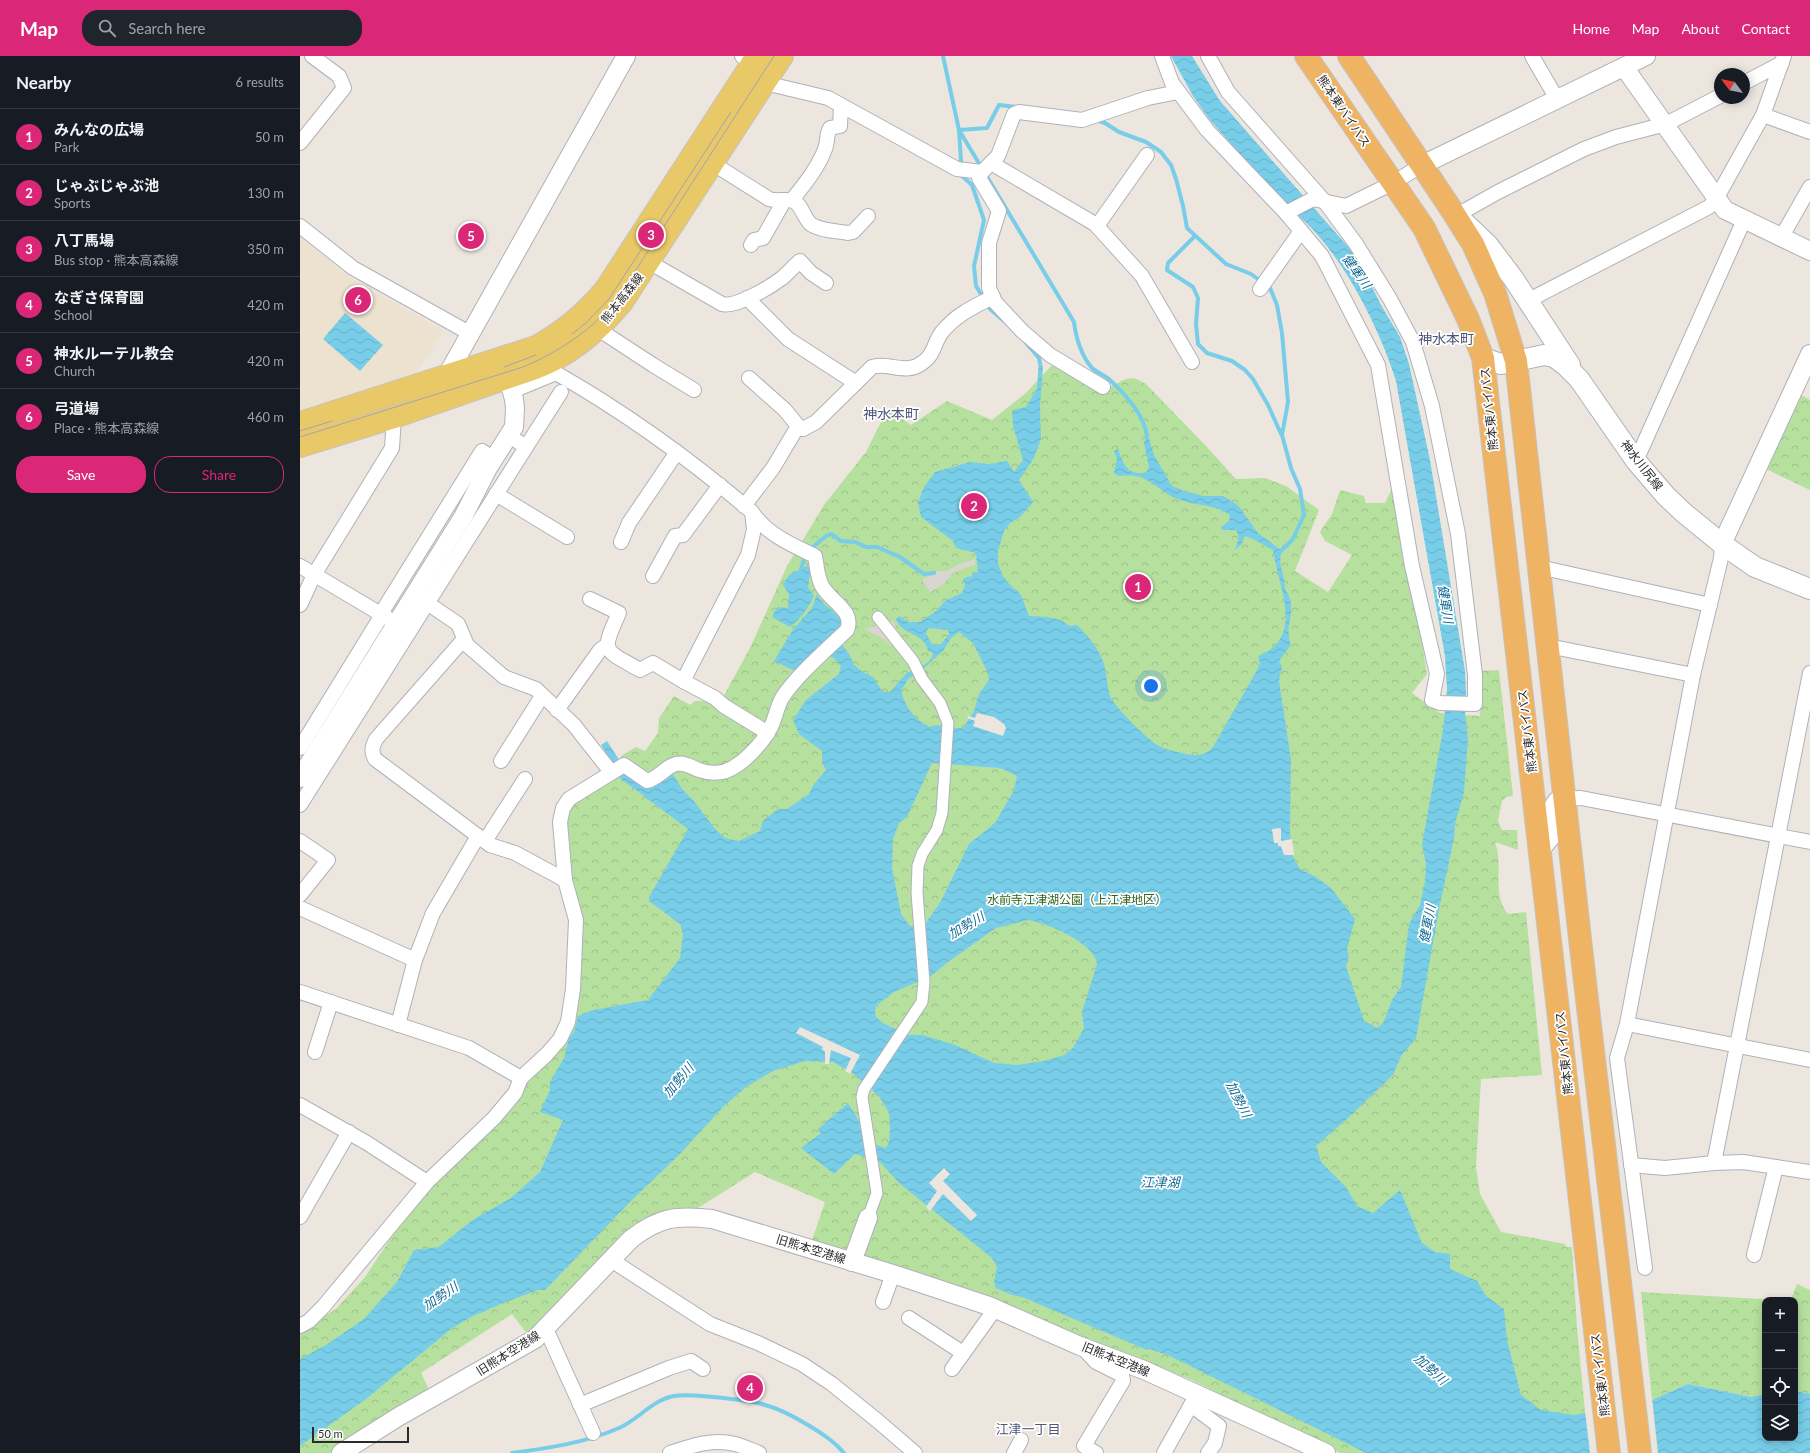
<!DOCTYPE html>
<meta charset="utf-8">
<style>
:root{--surface:#171b24;--page:#20242c;--text:#f1f3f6;--muted:#9ea1a6;--line:#363941;--accent:#db2777}
body{margin:0;font-family:Lato,"Noto Sans JP",sans-serif;background:var(--page);color:var(--text)}
.controls{position:absolute;right:12px;bottom:12px;display:grid;overflow:hidden;border-radius:8px;box-shadow:0 2px 10px #0003}
.controls button{width:36px;height:36px;display:grid;place-items:center;padding:0;border:0;border-bottom:1px solid var(--line);background:var(--surface);color:var(--text);font:20px sans-serif}
.compass{position:absolute;left:1414px;top:12px;width:36px;height:36px;border-radius:50%;background:var(--surface);box-shadow:0 2px 10px #0003;rotate:302deg}
.scale{position:absolute;left:12px;bottom:10px;width:97px;box-sizing:border-box;padding-left:4px;border:2px solid #2b2b2b;border-top:0;font-size:11px;line-height:14px;white-space:nowrap;color:#2b2b2b;-webkit-text-stroke:3px #fff;paint-order:stroke}
.you{position:absolute;left:851px;top:630px;width:14px;height:14px;margin:-10px;border:3px solid #fff;border-radius:50%;background:#1a73e8;box-shadow:0 0 0 6px #1a73e833}
.badge{display:grid;place-items:center;width:26px;height:26px;border-radius:50%;background:var(--accent);color:#fff;font-size:13px;font-weight:700}
.pin{position:absolute;translate:-50% -50%;border:2px solid #fff;box-shadow:0 1px 4px #0006}
.list{margin:0;padding:0;list-style:none}
h2{display:flex;justify-content:space-between;align-items:center;height:52px;margin:0;padding:0 16px;font-size:17px}
h2 small{font-size:13px;font-weight:400;color:var(--muted)}
.list li{display:grid;grid-template-columns:26px 1fr auto;gap:12px;align-items:center;box-sizing:border-box;height:56px;padding:0 16px;border-top:1px solid var(--line)}
.list b{display:block;font-size:15px;white-space:nowrap}
.list p{margin:0;font-size:13px;white-space:nowrap;color:var(--muted)}
.list em{font-size:13px;font-style:normal;color:var(--muted)}
.actions{display:flex;gap:8px;padding:12px 16px}
.actions a{flex:1;padding:9px 0;border:1px solid var(--accent);border-radius:16px;text-align:center;font-size:14px;color:var(--accent)}
.actions .main{background:var(--accent);color:#fff}
.icon{flex:none;width:22px;height:22px;fill:none;stroke:currentColor;stroke-width:2;stroke-linecap:round;stroke-linejoin:round}
.map{position:relative;flex:none;width:1510px;height:1397px;overflow:hidden}
header{display:flex;align-items:center;gap:24px;box-sizing:border-box;height:56px;padding:0 20px;background:var(--accent);color:#fff}
header strong{font-size:19px}
nav{display:flex;gap:22px;margin-inline-start:auto;font-size:14px}
.search{width:280px;height:36px;background:var(--page);display:flex;align-items:center;gap:10px;box-sizing:border-box;padding:0 14px;border-radius:16px;color:var(--muted);font-size:15px}
main{display:flex}
aside{flex:1;background:var(--surface)}
.map>svg:first-child{display:block}
.education{fill:#ede2cf}
.park{fill:url(#park-crowns)}
.plaza{fill:#d9d5d1}
.water{fill:url(#water-waves);fill-rule:evenodd}
.pier{fill:#ece6df}
.lines{fill:none;stroke-linecap:round;stroke-linejoin:round}
.stream{stroke:#78cde8;stroke-width:4}
.pedestrian-casing{stroke:#afb1bb;stroke-width:13}
.minor-casing{stroke:#afb1bb;stroke-width:16}
.tertiary-casing{stroke:#afb1bb;stroke-width:20}
.secondary-casing{stroke:#afb1bb;stroke-width:22}
.primary-casing{stroke:#c4c4c4;stroke-width:24}
.trunk-casing{stroke:#c4c4c4;stroke-width:24}
.pedestrian{stroke:#fff;stroke-width:11}
.minor{stroke:#fff;stroke-width:14}
.tertiary{stroke:#fff;stroke-width:18}
.secondary{stroke:#fff;stroke-width:20}
.primary{stroke:#e9c867;stroke-width:22}
.trunk{stroke:#efb364;stroke-width:22}
.tram{stroke:#a1a5b4;stroke-width:1}
.labels{text-anchor:middle;dominant-baseline:central;stroke-width:3.5;stroke-linejoin:round;paint-order:stroke}
.street-label{font-size:12px;fill:#2b2b2b;stroke:#fff}
.park-label{font-size:12px;fill:#2f651f;stroke:#fff}
.water-label{font-size:13px;font-style:italic;fill:#156c96;stroke:#fff}
.neighbourhood-label{font-size:13px;fill:#4e577a;stroke:#fff}
.quarter-label{font-size:14px;fill:#4e577a;stroke:#fff}
</style>
<header>
<strong>Map</strong>
<div class="search"><svg class="icon" aria-label="search" viewBox="0 0 24 24"><circle cx="10" cy="10" r="6"/><path d="M15 15l6 6"/></svg>Search here</div>
<nav><a>Home</a><a>Map</a><a>About</a><a>Contact</a></nav>
</header>
<main>
<aside>
<h2>Nearby<small>6 results</small></h2>
<ul class="list">
<li><span class="badge">1</span><div><b>みんなの広場</b><p>Park</p></div><em>50 m</em></li>
<li><span class="badge">2</span><div><b>じゃぶじゃぶ池</b><p>Sports</p></div><em>130 m</em></li>
<li><span class="badge">3</span><div><b>八丁馬場</b><p>Bus stop · 熊本高森線</p></div><em>350 m</em></li>
<li><span class="badge">4</span><div><b>なぎさ保育園</b><p>School</p></div><em>420 m</em></li>
<li><span class="badge">5</span><div><b>神水ルーテル教会</b><p>Church</p></div><em>420 m</em></li>
<li><span class="badge">6</span><div><b>弓道場</b><p>Place · 熊本高森線</p></div><em>460 m</em></li>
</ul>
<div class="actions"><a class="main">Save</a><a>Share</a></div>
</aside>
<div class="map">
<svg width="1510" height="1397" viewBox="0 0 1510 1397">
<defs>
<pattern id="park-crowns" width="20" height="18" patternUnits="userSpaceOnUse"><rect width="20" height="18" fill="#b6e09e"/><path d="M2 6a3 3 0 1 1 6 0M12 15a3 3 0 1 1 6 0" fill="none" stroke="#9dc088"/></pattern>
<pattern id="water-waves" width="16" height="10" patternUnits="userSpaceOnUse"><rect width="16" height="10" fill="#78cde8"/><path d="M0 5q4-4 8 0t8 0" fill="none" stroke="#68b0c7"/></pattern>
</defs>
<rect width="100%" height="100%" fill="#ece6df"/>
<path class="education" d="M0,181L48,220L143,275L116,318L0,354Z"/>
<g class="park">
<path d="M752,309H759L810,331C826,323 830,317 847,329L906,390L936,423L965,422L986,430L1019,454L995,515L1028,536L1052,499L1025,485L1020,476L1032,458L1040,434L1064,440L1066,447H1085L1095,426L1127,618L1112,637L1140,657L1180,660L1177,615L1199,614L1213,740L1206,741L1202,745L1198,765L1202,774H1217L1218,794L1195,786C1204,809 1191,838 1208,858L1226,856L1242,1019L1181,1023L1176,1111L1180,1138L1201,1176L1265,1188L1266,1191H1272L1277,1272L1289,1397H1040L892,1324L674,1237L512,1184L525,1146L455,1116L398,1152L374,1155L227,1278L212,1258L121,1317L130,1336L120,1340L31,1397H0V1276L36,1253L65,1221L93,1179L134,1128L207,1059L230,1019L246,1005L276,930L266,801V751L313,717L321,700L336,691L345,695L358,677L359,662L374,640L390,649L395,645H421L450,592L487,510L524,449L566,396L588,352L611,369L647,345L692,364L726,337Z"/>
<path d="M1497,337L1510,344V434L1462,411Z"/>
<path d="M1497,1228L1510,1234V1338L1495,1335V1244H1491Z"/>
<path d="M1341,1236L1477,1244H1465V1338L1451,1341L1388,1328L1352,1344Z"/>
</g>
<g class="plaza">
<path d="M675,503V509L662,513L652,518L643,529L630,536L622,524L638,515H647L659,508Z"/>
<path d="M594,565L596,573L615,596L616,604L605,600L584,583L564,573Z"/>
</g>
<g class="water">
<path d="M871,0H892L920,45L1050,193L1063,213L1081,249L1100,281L1109,308L1130,404L1165,615L1166,638L1165,657L1168,682L1164,736L1155,768L1154,782L1139,853L1116,982L1101,1000L1093,1019L1049,1061L1016,1090L1021,1106L1046,1131L1057,1150L1073,1157L1100,1134L1122,1187L1135,1196L1150,1198V1213L1177,1225L1186,1240L1204,1253L1207,1284L1221,1339L1241,1354L1274,1359L1352,1344L1388,1328L1451,1341L1465,1338V1382H1495V1335L1510,1338V1397H1066L870,1300L850,1293L847,1294L722,1241L712,1239L696,1232L694,1226L697,1211L692,1202L599,1127L580,1106L555,1098L534,1118L501,1092L521,1077L518,1073L548,1047L559,1065L563,1085L586,1092L589,1086L590,1073L589,1057L579,1040L554,1018L533,1006L505,1005L473,1015L446,1031L423,1051L378,1100L333,1143L245,1234H238L201,1248L171,1261L151,1273L66,1343L0,1390V1303L26,1289L64,1263L97,1226L114,1194L139,1191L174,1163L211,1142L240,1116L263,1064L240,1056L250,1034V1026L264,1002L269,982L274,976L278,960L293,954L348,944L380,902L383,879L380,868L349,845V841L388,773L317,720L312,706L301,689L307,685L327,716L366,719L373,718L382,733L393,744L415,773L425,782L439,785L460,775L463,765L478,753H487L509,738L514,728L526,714L522,706V695L499,678L493,664L506,644L539,618L541,610L534,602L528,600L497,616L474,605L492,575L512,552L517,538L522,546L545,566L539,585L549,598L554,609L563,616L573,621L582,635L589,637C594,632 599,625 604,620C612,612 633,610 633,596L628,595C624,575 601,580 596,563L599,560L609,566H620L635,556L646,544L662,537L665,529L663,523L670,520L671,522L674,516H678L676,497L656,492L653,485L621,461L618,447L624,431L635,416L653,411L670,406L689,408L707,405L714,416L723,404L713,370L712,356L716,353L726,351L737,333L739,302L743,311L740,351L741,383L734,402L719,424L733,446L720,461L710,467L704,475L698,495V508L703,520L710,529L721,539L729,560C745,561 757,560 770,570L777,569C789,582 801,594 805,612C807,622 807,632 811,642C816,652 849,685 859,690C866,694 874,695 882,697C894,700 904,701 913,691L956,616L960,607L958,600C1006,582 978,530 973,494L953,483L945,480L941,489L935,494L939,481L936,474H922L921,471L929,465L930,459C914,448 895,450 877,443C864,438 853,425 840,421C832,419 826,419 818,420L814,417L817,403L814,395L818,393C824,409 826,419 846,417L849,411L844,387L847,376L854,399L872,430L887,436L904,440H923L938,449L958,477L982,495C978,507 982,512 984,523C985,527 984,531 986,535C989,540 991,543 991,549C992,565 985,573 991,589L979,605L982,611L979,625L991,704L990,777L993,801L1000,813L1016,821L1031,832L1055,863L1047,893L1049,901L1046,910L1064,965L1077,972L1083,967L1093,942L1101,931L1109,868L1120,849L1125,826L1126,808L1122,788L1143,674L1147,634L1145,600L1096,325C1079,270 1036,184 988,152L910,64L893,40ZM629,572L648,574L649,578L641,588L633,589L626,579L627,574ZM659,576L673,587L688,617L689,624L679,638L674,655L663,672C652,674 642,666 629,671C613,662 606,652 601,635L608,623L622,614L643,595L651,582ZM632,707L700,712L717,720L714,734L695,767L669,788L641,845L623,871L610,870L601,858L592,812L593,783L599,767L607,761ZM728,864C747,867 795,887 797,908L782,956L784,972L773,992L764,999L744,1005L717,1009L694,1007L655,989L623,979H608L583,967L576,961L575,956L576,950L594,936L631,920L648,906L696,872Z"/>
<path d="M45,257L83,289L60,315L23,283Z"/>
<path d="M506,510L511,512L508,531L514,540C508,552 501,563 490,571L472,561L477,551L488,552L489,538L483,529L489,519Z"/>
</g>
<g class="pier">
<path d="M677,657L694,661L704,668L706,672L703,680L673,670L675,665L667,662L668,660L675,662Z"/>
<path d="M981,772V785L992,783L994,799H984L981,790H978V787H974L972,773Z"/>
<path d="M500,971L560,999L550,1018L545,1015L551,1002L531,994L529,1008H525V996L522,993L523,991L496,977Z"/>
<path d="M644,1112L650,1118L643,1125L677,1159L671,1165L643,1138L630,1155L626,1151L637,1135L629,1127Z"/>
<path d="M1352,1342L1358,1397H1290L1285,1355Z"/>
</g>
<g class="lines">
<g class="stream">
<path d="M643,0L659,74L662,120L672,129L684,164L674,210L676,230L690,253L704,265"/>
<path d="M796,64L805,67L819,76L846,86L861,96L871,109L876,123L883,150L887,172L926,208L951,218L970,232L977,249L982,277L988,346L982,379L991,412L1000,433L1004,459L993,483L978,498"/>
<path d="M659,74L774,266C776,282 781,299 792,312C797,317 805,319 810,324C825,338 844,358 847,380"/>
<path d="M659,74L687,72L699,49L717,51"/>
<path d="M895,180L868,207L867,214L893,231L898,242L896,268L898,288L907,297L932,305L945,314L953,323L968,349L981,378"/>
<path d="M726,287L739,302L740,307"/>
<path d="M513,491L526,480L531,478L541,485L555,486L566,491H577L600,501L624,518L634,517"/>
<path d="M501,513L504,503"/>
<path d="M212,1397C248,1392 285,1387 319,1372C338,1364 352,1344 374,1340C387,1338 400,1340 413,1341C455,1345 472,1347 508,1369C521,1377 534,1385 544,1397"/>
</g>
<g class="pedestrian-casing">
<path id="pedestrian" d="M568,1162L577,1137L562,1041L564,1033L622,946L624,926L617,837L618,810L622,798L637,774L642,757L648,667L640,647L622,623L613,605L578,561"/>
</g>
<g class="minor-casing">
<g id="minor">
<path d="M442,0L461,19L465,27L528,42L657,113L682,116L698,100L714,58L719,56L782,64L848,42L878,36"/>
<path d="M862,0L872,27L907,74L986,157L1022,200L1078,309L1112,510L1137,618L1132,644L1140,647L1175,648V619L1158,478L1132,350L1113,286L1090,243L1056,188L1025,146L928,36L908,0"/>
<path d="M1232,0L1257,43"/>
<path d="M1444,27L1482,7"/>
<path d="M1463,59L1510,76"/>
<path d="M0,87L44,32L39,20L12,0"/>
<path d="M412,107L469,143C477,146 486,142 493,145C502,148 504,164 512,169C522,175 537,175 548,177L553,176L568,160"/>
<path d="M691,107L795,168L842,220L892,306"/>
<path d="M682,116L679,122L699,155L689,187V232L695,246L722,275L750,299L803,331"/>
<path d="M492,144C504,129 518,112 525,93C528,86 526,79 530,72L540,70L541,51"/>
<path d="M986,157L1013,143L1046,150L1093,127L1122,109"/>
<path d="M1157,159L1198,136L1284,93L1316,81L1366,68L1420,40"/>
<path d="M0,170L53,212L171,278"/>
<path d="M797,170L847,99"/>
<path d="M1481,182L1510,131"/>
<path d="M451,189L454,184L463,182L484,145"/>
<path d="M349,206L422,248C436,252 470,231 482,222C488,217 494,210 500,205L511,217L526,227"/>
<path d="M960,233L1001,175"/>
<path d="M447,242L488,283L556,327"/>
<path d="M1227,245L1409,151L1416,143L1463,59L1484,0"/>
<path d="M298,273L353,309L394,334"/>
<path d="M449,322L485,354L498,370L503,373L516,366L572,311C586,306 603,317 617,310C636,300 632,289 642,276C657,258 673,251 693,241"/>
<path d="M212,335L256,317C326,357 391,404 452,456L454,473L448,499L383,625L415,642L424,650L468,677"/>
<path d="M226,391L261,336"/>
<path d="M1336,405L1444,164"/>
<path d="M196,438L267,481"/>
<path d="M444,450L473,412L498,370"/>
<path d="M321,486L329,467L377,396"/>
<path d="M1422,488L1421,502L1393,619L1327,968L1510,1004"/>
<path d="M0,510L89,563"/>
<path d="M1239,511L1410,549"/>
<path d="M353,520L375,480L383,479L420,429"/>
<path d="M120,542L158,568L167,589L204,621L236,633L274,669L311,716"/>
<path d="M290,543L319,557C300,598 304,593 340,614L353,607L383,625"/>
<path d="M0,549L14,519L92,392L94,361"/>
<path d="M164,583L76,683C72,691 71,695 75,703L190,789L215,797L265,824"/>
<path d="M1248,590L1393,619"/>
<path d="M1510,617L1414,1107L1443,1106L1510,1116"/>
<path d="M257,654L300,594L307,589"/>
<path d="M0,692L82,559L85,551L182,395L194,403"/>
<path d="M201,705L242,640"/>
<path d="M0,749L226,391L208,379"/>
<path d="M0,785L28,804L0,839"/>
<path d="M185,785L225,723"/>
<path d="M1241,796L1252,783C1250,769 1246,754 1256,743L1281,742L1510,786"/>
<path d="M0,852L115,904"/>
<path d="M0,936L169,992L221,1022"/>
<path d="M1327,968L1317,1002L1345,1212"/>
<path d="M98,969L115,904L133,857L178,780"/>
<path d="M15,996L31,946"/>
<path d="M0,1049L67,1087L127,1126"/>
<path d="M1331,1109L1365,1112L1414,1107"/>
<path d="M0,1161L49,1076"/>
<path d="M1454,1199L1476,1111"/>
<path d="M311,1204L410,1268L458,1287L502,1308L532,1328L579,1366L615,1397"/>
<path d="M583,1246L593,1218"/>
<path d="M609,1262L663,1297"/>
<path d="M0,1270L9,1265L23,1251L127,1126L194,1062L215,1037L221,1022L247,998L260,983L268,966L273,933L276,864L265,824L260,766L263,752L269,743L324,709L347,725C359,722 365,711 376,708C385,706 391,711 399,714C410,718 424,718 434,711C445,705 462,687 468,676C475,666 476,653 482,642C496,620 528,592 547,574C555,555 531,546 522,530C517,521 517,510 515,500C492,489 466,478 452,456"/>
<path d="M246,1273L293,1377"/>
<path d="M783,1292L796,1306L822,1319L823,1325L784,1390L796,1397"/>
<path d="M652,1313L695,1253"/>
<path d="M897,1339L891,1349L919,1370L915,1387L908,1397"/>
<path d="M280,1349L369,1312L391,1305L403,1313"/>
<path d="M370,1397C391,1390 413,1382 435,1388C443,1390 451,1394 459,1397"/>
<path d="M714,1397L721,1384"/>
<path d="M864,1397L891,1349"/>
</g>
</g>
<g class="tertiary-casing">
<g id="tertiary">
<path d="M1324,11L1425,154L1510,195"/>
<path d="M1122,109L1346,0"/>
<path d="M146,321L326,0"/>
<path d="M1422,488L1510,298"/>
<path d="M0,722L163,461L188,412L214,371L215,352L214,343L204,309"/>
<path d="M552,1206L568,1162"/>
<path d="M41,1397L98,1361L235,1283L331,1183C359,1161 377,1159 412,1163L593,1218L689,1250L780,1290L844,1314L1026,1397"/>
</g>
</g>
<g class="secondary-casing">
<g id="secondary">
<path d="M1165,167L1188,189L1213,222L1270,309"/>
<path d="M1183,302L1201,308L1244,299L1254,301L1265,309L1279,323L1336,405L1366,440L1384,457L1422,488L1455,511L1510,533"/>
</g>
</g>
<g class="primary-casing">
<g id="primary">
<path d="M0,367L236,291C264,276 286,257 306,233L457,0"/>
<path d="M0,390L94,361L235,312C271,299 298,275 322,246L482,0"/>
</g>
</g>
<g class="trunk-casing">
<g id="trunk">
<path d="M1006,0L1124,172L1168,263L1183,302L1309,1397"/>
<path d="M1049,0L1151,153L1173,188L1195,237L1216,305L1281,892L1340,1397"/>
</g>
</g>
<use href="#pedestrian" class="pedestrian"/>
<use href="#minor" class="minor"/>
<use href="#tertiary" class="tertiary"/>
<use href="#secondary" class="secondary"/>
<use href="#primary" class="primary"/>
<use href="#trunk" class="trunk"/>
<g class="tram">
<path d="M272,278L287,266L309,243L431,56"/>
<path d="M204,311L236,299"/>
<path d="M0,375L32,365"/>
<path d="M0,381L223,311C259,296 290,275 316,245L474,0"/>
</g>
</g>
<g class="labels">
<g class="street-label">
<text transform="translate(1044 55) rotate(56)">熊本東バイパス</text>
<text transform="translate(322 242) rotate(-52)">熊本高森線</text>
<text transform="translate(1189 353) rotate(-96)">熊本東バイパス</text>
<text transform="translate(1342 409) rotate(52)">神水川尻線</text>
<text transform="translate(1227 675) rotate(-97)">熊本東バイパス</text>
<text transform="translate(1264 997) rotate(-96)">熊本東バイパス</text>
<text transform="translate(511 1193) rotate(17)">旧熊本空港線</text>
<text transform="translate(208 1297) rotate(-32)">旧熊本空港線</text>
<text transform="translate(816 1303) rotate(22)">旧熊本空港線</text>
<text transform="translate(1300 1319) rotate(-97)">熊本東バイパス</text>
</g>
<g class="park-label">
<text x="777" y="843">水前寺江津湖公園（上江津地区）</text>
</g>
<g class="water-label">
<text transform="translate(1057 215) rotate(54)">健軍川</text>
<text transform="translate(1146 548) rotate(81)">健軍川</text>
<text transform="translate(1127 868) rotate(-79)">健軍川</text>
<text transform="translate(666 869) rotate(-31)">加勢川</text>
<text transform="translate(378 1024) rotate(-50)">加勢川</text>
<text transform="translate(939 1043) rotate(63)">加勢川</text>
<text x="860" y="1126">江津湖</text>
<text transform="translate(140 1240) rotate(-34)">加勢川</text>
<text transform="translate(1131 1313) rotate(42)">加勢川</text>
</g>
<g class="neighbourhood-label">
<text x="728" y="1373">江津一丁目</text>
</g>
<g class="quarter-label">
<text x="1146" y="282">神水本町</text>
<text x="591" y="357">神水本町</text>
</g>
</g>
</svg>
<div class="controls">
<button>+</button>
<button>−</button>
<button><svg class="icon" aria-label="locate" viewBox="0 0 24 24"><circle cx="12" cy="12" r="6"/><path d="M12 2v4M12 18v4M2 12h4M18 12h4"/></svg></button>
<button><svg class="icon" aria-label="layers" viewBox="0 0 24 24"><path d="M12 4l9 5-9 5-9-5zM3 14l9 5 9-5"/></svg></button>
</div>
<svg class="compass" viewBox="-18 -18 36 36"><path d="M0-13l5 13h-10z" fill="#e53935"/><path d="M0 13l5-13h-10z" fill="#9ea1a6"/></svg>
<div class="scale">50 m</div>
<div class="you"></div>
<div class="pin badge" style="left:838px;top:531px">1</div>
<div class="pin badge" style="left:674px;top:450px">2</div>
<div class="pin badge" style="left:351px;top:179px">3</div>
<div class="pin badge" style="left:450px;top:1332px">4</div>
<div class="pin badge" style="left:171px;top:180px">5</div>
<div class="pin badge" style="left:58px;top:244px">6</div>
</div>
</main>
